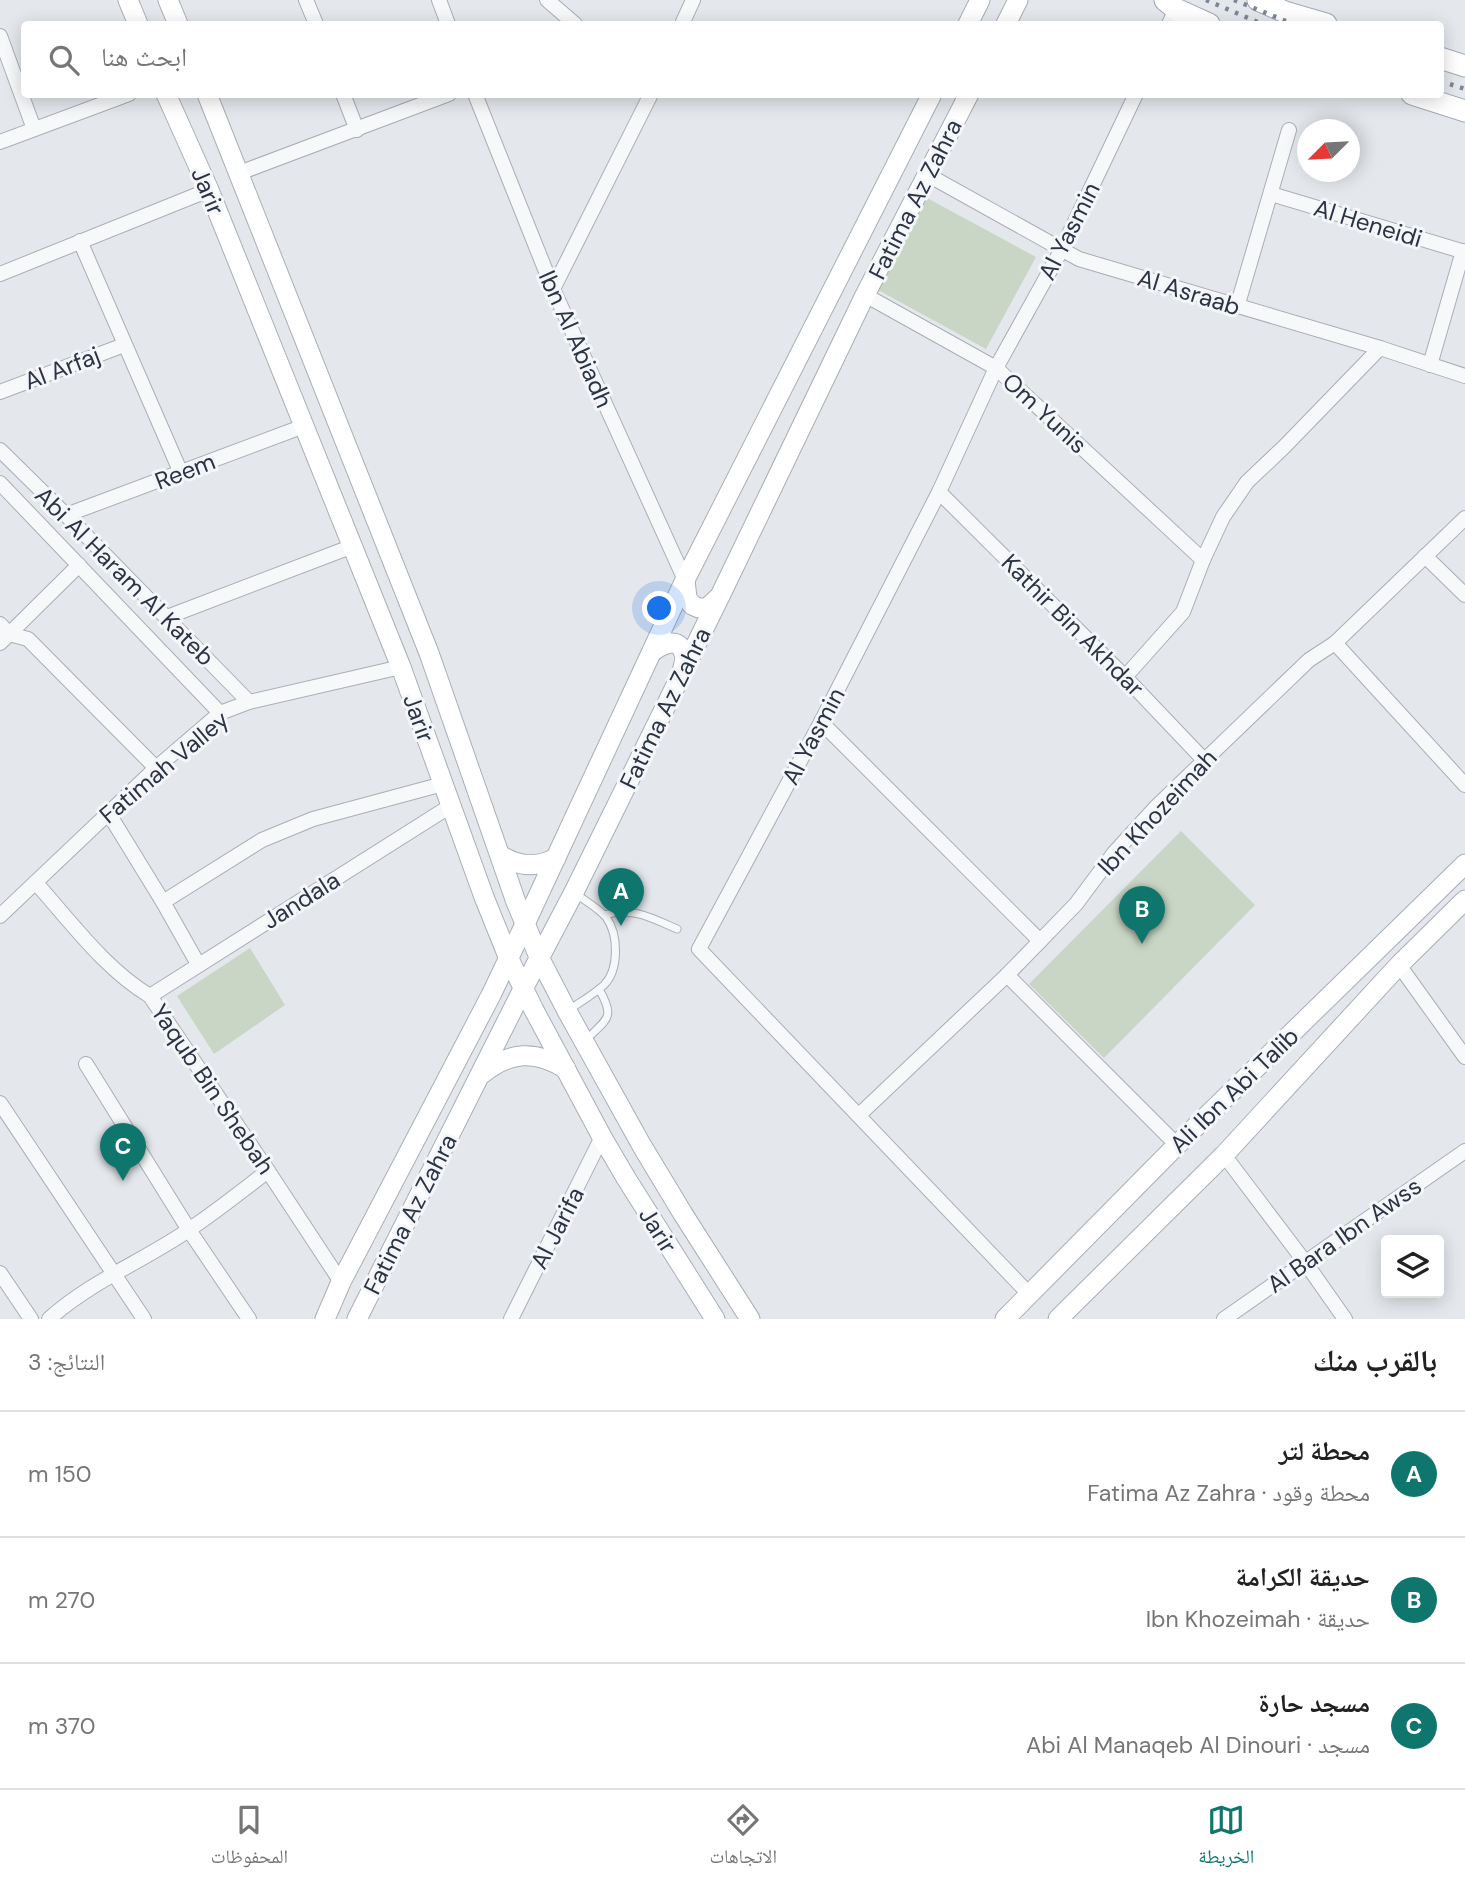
<!DOCTYPE html>
<html lang="ar">
<meta charset="utf-8">
<style>
:root{--surface:#fff;--page:#f6f6f6;--text:#222;--muted:#767676;--line:#e0e0e0;--accent:#0f766e}
body{margin:0;font-family:"DM Sans","Noto Naskh Arabic",sans-serif;background:var(--page);color:var(--text);direction:rtl}
.controls{position:absolute;right:21px;bottom:21px;display:grid;overflow:hidden;border-radius:7px;box-shadow:0 4px 18px #0003}
.controls button{width:63px;height:63px;display:grid;place-items:center;padding:0;border:0;border-bottom:2px solid var(--line);background:var(--surface);color:var(--text);font:35px sans-serif}
.compass{position:absolute;left:1297px;top:119px;width:63px;height:63px;border-radius:50%;background:var(--surface);box-shadow:0 4px 18px #0003;rotate:246deg}
.you{position:absolute;left:660px;top:609px;width:24px;height:24px;margin:-18px;border:5px solid #fff;border-radius:50%;background:#1a73e8;box-shadow:0 0 0 10px #1a73e833}
.badge{display:grid;place-items:center;width:46px;height:46px;border-radius:50%;background:var(--accent);color:#fff;font-size:23px;font-weight:700}
.pin{position:absolute;translate:-50% -58px;filter:drop-shadow(0 2px 4px #0008)}
.pin::after{content:'';position:absolute;top:37px;width:24px;height:21px;background:inherit;clip-path:polygon(0 0,100% 0,50% 100%)}
.list{margin:0;padding:0;list-style:none}
h2{display:flex;justify-content:space-between;align-items:center;height:91px;margin:0;padding:0 28px;font-size:30px}
h2 small{font-size:23px;font-weight:400;color:var(--muted)}
.list li{display:grid;grid-template-columns:46px 1fr auto;gap:21px;align-items:center;box-sizing:border-box;height:126px;padding:0 28px;border-top:2px solid var(--line)}
.list b{display:block;font-size:26px;white-space:nowrap}
.list p{margin:0;font-size:23px;white-space:nowrap;color:var(--muted)}
.list em{font-size:23px;font-style:normal;color:var(--muted)}
.icon{flex:none;width:38px;height:38px;fill:none;stroke:currentColor;stroke-width:2;stroke-linecap:round;stroke-linejoin:round}
.map{position:relative;flex:none;width:1465px;height:1319px;overflow:hidden;direction:ltr}
.search{position:absolute;background:var(--surface);box-shadow:0 4px 18px #0003;left:21px;right:21px;top:21px;height:77px;display:flex;align-items:center;gap:18px;box-sizing:border-box;padding:0 24px;border-radius:7px;color:var(--muted);font-size:26px}
.sheet{height:469px;background:var(--surface)}
nav{display:flex;justify-content:space-around;align-items:center;box-sizing:border-box;height:98px;border-top:2px solid var(--line);background:var(--surface);font-size:19px;color:var(--muted)}
nav a{display:grid;justify-items:center;gap:4px}
nav .on{color:var(--accent)}
.map>svg:first-child{display:block}
.green{fill:#c9d6c5}
.lines{fill:none;stroke-linecap:round;stroke-linejoin:round}
.service-casing{stroke:#a9aeb7;stroke-width:9}
.minor-casing{stroke:#a9aeb7;stroke-width:16}
.secondary-casing{stroke:#a9aeb7;stroke-width:21}
.primary-casing{stroke:#a3abb8;stroke-width:23}
.service{stroke:#f7f8fa;stroke-width:7}
.minor{stroke:#f7f8fa;stroke-width:14}
.secondary{stroke:#fff;stroke-width:19}
.primary{stroke:#fff;stroke-width:21}
.rail{stroke:#7d8696;stroke-width:4.5;stroke-dasharray:3.5 7;stroke-linecap:butt}
.labels{text-anchor:middle;dominant-baseline:central;stroke-width:6;stroke-linejoin:round;paint-order:stroke}
.street-label{font-size:24px;fill:#2b3445;stroke:#f4f6f9}
</style>
<div class="map">
<svg width="1465" height="1319" viewBox="0 0 1465 1319">
<rect width="100%" height="100%" fill="#e4e7ec"/>
<g class="green">
<path d="M927,198L1036,257L986,349L878,290Z"/>
<path d="M1181,831L1255,905L1104,1058L1029,984Z"/>
<path d="M250,948L285,1005L214,1054L177,996Z"/>
</g>
<g class="lines">
<g class="service-casing">
<g id="service">
<path d="M604,915C631,906 652,918 677,929"/>
<path d="M567,1011C579,1003 593,995 604,985C619,970 619,935 606,917C598,908 585,901 575,893"/>
<path d="M585,1041C607,1018 616,1019 599,989"/>
</g>
</g>
<g class="minor-casing">
<g id="minor">
<path d="M306,0L316,24"/>
<path d="M439,0L448,24"/>
<path d="M547,0L575,24"/>
<path d="M682,24L693,0"/>
<path d="M1169,24L1176,9"/>
<path d="M0,36L34,129"/>
<path d="M343,94L357,130"/>
<path d="M475,94L553,289L685,580"/>
<path d="M0,142L129,94"/>
<path d="M239,173L449,94"/>
<path d="M928,175L1079,259L1380,348L1465,376"/>
<path d="M1271,194L1465,252"/>
<path d="M80,241L181,473"/>
<path d="M0,274L209,190"/>
<path d="M553,289L651,94"/>
<path d="M865,295L996,368L1203,560"/>
<path d="M1237,307L1289,130"/>
<path d="M1430,365L1463,251"/>
<path d="M0,392L124,345"/>
<path d="M0,450L66,515L249,702"/>
<path d="M0,483L220,713"/>
<path d="M939,492L1125,677L1204,760"/>
<path d="M66,515L304,426"/>
<path d="M1425,556L1465,595"/>
<path d="M167,617L353,546"/>
<path d="M0,624L9,634L28,639L156,768"/>
<path d="M0,643L79,565"/>
<path d="M1335,643L1465,785"/>
<path d="M1125,677L1183,612L1203,560L1223,517L1247,482L1284,447L1380,348"/>
<path d="M821,722L1040,941"/>
<path d="M109,814L163,902L198,964"/>
<path d="M36,883C71,922 105,969 150,996L268,1171L341,1282"/>
<path d="M163,902L262,840L313,819L443,784"/>
<path d="M0,916L156,768L220,713L249,702L401,667"/>
<path d="M1399,965L1465,1057"/>
<path d="M1007,975L1177,1145"/>
<path d="M150,996L452,805"/>
<path d="M86,1064L189,1230L249,1319"/>
<path d="M0,1103L144,1319"/>
<path d="M859,1115L1007,975L1076,904L1114,853L1157,806L1309,660L1335,643L1465,518"/>
<path d="M1224,1155L1305,1262L1345,1319"/>
<path d="M0,1273L31,1319"/>
<path d="M1029,1294L699,949L821,722L939,492L996,368L1062,249L1136,94"/>
<path d="M49,1319C91,1281 144,1261 190,1229C217,1211 243,1190 268,1171"/>
<path d="M511,1319L602,1137"/>
<path d="M1224,1319L1465,1151"/>
</g>
</g>
<g class="secondary-casing">
<g id="secondary">
<path d="M128,0L138,24"/>
<path d="M168,0L178,24"/>
<path d="M968,24L980,0"/>
<path d="M1006,24L1018,0"/>
<path d="M166,94L209,190L401,667L484,897L509,959L534,1010L602,1137L626,1178L715,1319"/>
<path d="M207,94L429,653L516,902L539,957L567,1011L642,1146L683,1214L750,1319"/>
<path d="M685,580L687,598L692,605L699,608H707L719,597"/>
<path d="M652,652C662,644 679,636 684,654C686,659 683,666 682,672"/>
<path d="M500,855C519,867 537,868 556,858"/>
<path d="M482,1074C510,1051 536,1050 566,1069"/>
<path d="M325,1319L341,1282L491,995L525,924L685,580L932,94"/>
<path d="M357,1319L523,989L574,892L720,596L865,295L969,94"/>
<path d="M1005,1319L1177,1145L1465,864"/>
<path d="M1058,1319L1224,1155L1399,965L1465,900"/>
</g>
</g>
<g class="primary-casing">
<g id="primary">
<path d="M1165,0L1176,9L1209,24"/>
<path d="M1258,0L1285,12L1326,24"/>
<path d="M1440,58L1465,66"/>
<path d="M1412,94L1465,111"/>
</g>
</g>
<use href="#service" class="service"/>
<use href="#minor" class="minor"/>
<use href="#secondary" class="secondary"/>
<use href="#primary" class="primary"/>
<g class="rail">
<path d="M1206,0L1262,24"/>
<path d="M1234,0L1293,24"/>
<path d="M1440,81L1465,89"/>
</g>
</g>
<g class="labels">
<g class="street-label">
<text transform="translate(208 191) rotate(67)">Jarir</text>
<text transform="translate(915 199) rotate(-63)">Fatima Az Zahra</text>
<text transform="translate(1368 223) rotate(17)">Al Heneidi</text>
<text transform="translate(1069 231) rotate(-63)">Al Yasmin</text>
<text transform="translate(1189 292) rotate(17)">Al Asraab</text>
<text transform="translate(576 339) rotate(66)">Ibn Al Abiadh</text>
<text transform="translate(62 368) rotate(-21)">Al Arfaj</text>
<text transform="translate(1045 413) rotate(43)">Om Yunis</text>
<text transform="translate(185 471) rotate(-21)">Reem</text>
<text transform="translate(125 576) rotate(45)">Abi Al Haram Al Kateb</text>
<text transform="translate(1073 625) rotate(45)">Kathir Bin Akhdar</text>
<text transform="translate(665 708) rotate(-64)">Fatima Az Zahra</text>
<text transform="translate(419 718) rotate(70)">Jarir</text>
<text transform="translate(813 736) rotate(-62)">Al Yasmin</text>
<text transform="translate(164 767) rotate(-40)">Fatimah Valley</text>
<text transform="translate(1157 812) rotate(-47)">Ibn Khozeimah</text>
<text transform="translate(301 900) rotate(-32)">Jandala</text>
<text transform="translate(213 1089) rotate(56)">Yaqub Bin Shebah</text>
<text transform="translate(1234 1090) rotate(-44)">Ali Ibn Abi Talib</text>
<text transform="translate(410 1214) rotate(-63)">Fatima Az Zahra</text>
<text transform="translate(557 1228) rotate(-63)">Al Jarifa</text>
<text transform="translate(658 1230) rotate(58)">Jarir</text>
<text transform="translate(1344 1235) rotate(-35)">Al Bara Ibn Awss</text>
</g>
</g>
</svg>
<div class="controls">
<button><svg class="icon" aria-label="layers" viewBox="0 0 24 24"><path d="M12 4l9 5-9 5-9-5zM3 14l9 5 9-5"/></svg></button>
</div>
<svg class="compass" viewBox="-18 -18 36 36"><path d="M0-13l5 13h-10z" fill="#e53935"/><path d="M0 13l5-13h-10z" fill="#767676"/></svg>
<div class="you"></div>
<div class="pin badge" style="left:621px;top:926px">A</div>
<div class="pin badge" style="left:1142px;top:944px">B</div>
<div class="pin badge" style="left:123px;top:1181px">C</div>
<div class="search"><svg class="icon" aria-label="search" viewBox="0 0 24 24"><circle cx="10" cy="10" r="6"/><path d="M15 15l6 6"/></svg>ابحث هنا</div>
</div>
<section class="sheet">
<h2>بالقرب منك<small>النتائج: 3</small></h2>
<ul class="list">
<li><span class="badge">A</span><div><b>محطة لتر</b><p>محطة وقود · Fatima Az Zahra</p></div><em>150 m</em></li>
<li><span class="badge">B</span><div><b>حديقة الكرامة</b><p>حديقة · Ibn Khozeimah</p></div><em>270 m</em></li>
<li><span class="badge">C</span><div><b>مسجد حارة</b><p>مسجد · Abi Al Manaqeb Al Dinouri</p></div><em>370 m</em></li>
</ul>
</section>
<nav>
<a class="on"><svg class="icon" aria-label="map" viewBox="0 0 24 24"><path d="M3 6l6-2 6 2 6-2v14l-6 2-6-2-6 2zM9 4v14M15 6v14"/></svg>الخريطة</a>
<a><svg class="icon" aria-label="directions" viewBox="0 0 24 24"><path d="M12 3l9 9-9 9-9-9zM9 14v-3h6M13 9l2 2-2 2"/></svg>الاتجاهات</a>
<a><svg class="icon" aria-label="saved" viewBox="0 0 24 24"><path d="M7 4h10v16l-5-4-5 4z"/></svg>المحفوظات</a>
</nav>
